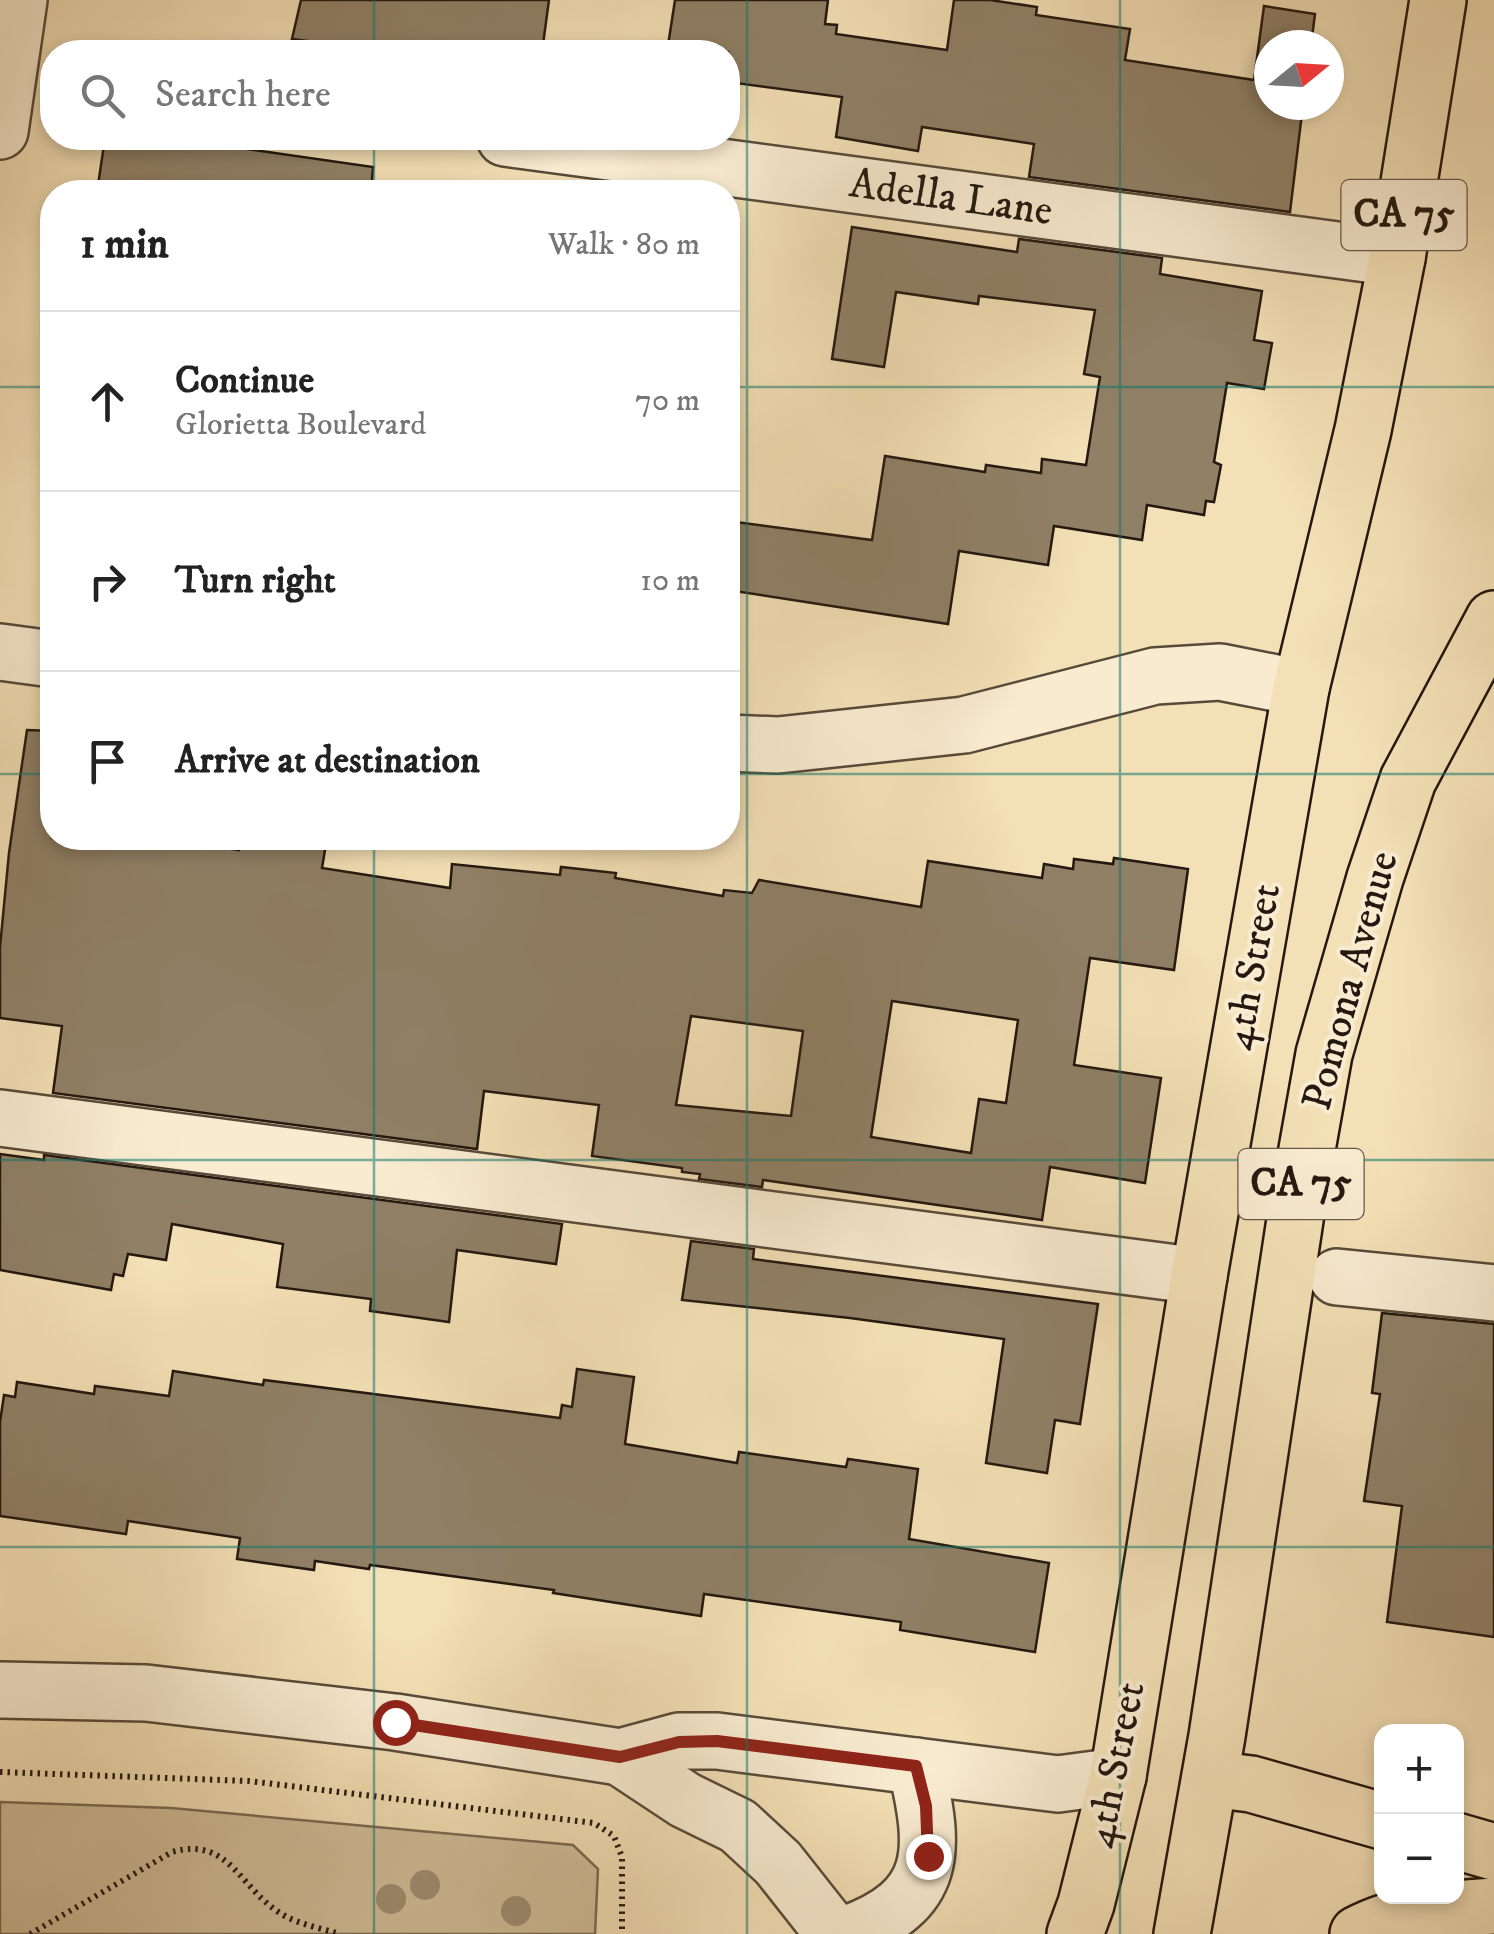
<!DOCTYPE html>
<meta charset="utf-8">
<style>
:root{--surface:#fff;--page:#f6f6f6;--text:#222;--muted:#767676;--line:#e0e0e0}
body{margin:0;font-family:"IM FELL DW Pica",serif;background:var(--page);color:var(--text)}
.controls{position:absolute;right:30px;bottom:30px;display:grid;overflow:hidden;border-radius:20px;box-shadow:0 5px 15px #0003}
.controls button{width:90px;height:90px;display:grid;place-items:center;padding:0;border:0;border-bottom:2px solid var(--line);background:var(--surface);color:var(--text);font:50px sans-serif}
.compass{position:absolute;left:1254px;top:30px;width:90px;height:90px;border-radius:50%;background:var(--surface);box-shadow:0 5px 15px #0003;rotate:72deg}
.stop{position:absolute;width:30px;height:30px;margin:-22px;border:8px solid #8f2418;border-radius:50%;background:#fff}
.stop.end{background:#8f2418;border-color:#fff;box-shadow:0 2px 10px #0008}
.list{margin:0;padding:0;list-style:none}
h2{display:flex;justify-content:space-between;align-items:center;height:130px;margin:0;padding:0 40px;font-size:42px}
h2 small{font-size:32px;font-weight:400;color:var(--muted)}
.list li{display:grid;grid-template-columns:65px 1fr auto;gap:30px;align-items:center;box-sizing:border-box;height:180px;padding:0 40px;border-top:2px solid var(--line)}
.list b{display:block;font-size:38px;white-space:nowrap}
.list p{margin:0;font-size:32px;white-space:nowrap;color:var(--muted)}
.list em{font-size:32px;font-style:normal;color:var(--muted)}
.icon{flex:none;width:55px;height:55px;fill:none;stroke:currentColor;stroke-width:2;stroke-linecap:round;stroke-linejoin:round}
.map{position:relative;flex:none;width:1494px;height:1934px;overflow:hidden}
.search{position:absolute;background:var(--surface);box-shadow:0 5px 15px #0003;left:40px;top:40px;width:700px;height:110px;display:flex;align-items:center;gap:25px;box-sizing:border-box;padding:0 35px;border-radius:40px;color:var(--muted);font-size:38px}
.panel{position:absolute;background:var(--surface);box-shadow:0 5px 15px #0003;left:40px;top:180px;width:700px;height:670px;border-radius:40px}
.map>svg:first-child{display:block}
.green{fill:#d1be9a;stroke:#7a6b55;stroke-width:2.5}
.building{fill:#908066;stroke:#241810;stroke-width:2.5;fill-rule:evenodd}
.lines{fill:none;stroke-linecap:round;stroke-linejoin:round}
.minor-casing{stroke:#584a3a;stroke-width:60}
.major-casing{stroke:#241810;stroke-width:60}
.highway-casing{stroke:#241810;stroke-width:60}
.path{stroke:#241810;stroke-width:6;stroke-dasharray:2.5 5;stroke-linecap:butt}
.minor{stroke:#f8ebd0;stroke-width:55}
.major{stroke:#f4e0b6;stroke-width:55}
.highway{stroke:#f4e0b6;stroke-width:55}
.tree{fill:#9e8e71}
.route{stroke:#8f2418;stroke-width:12}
.grid{fill:none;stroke:#0f766e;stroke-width:2.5;stroke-opacity:0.55}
.labels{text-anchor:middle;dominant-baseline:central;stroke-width:8;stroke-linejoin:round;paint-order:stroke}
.shield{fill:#f8ebd0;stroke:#64574a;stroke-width:2.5}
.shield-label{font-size:40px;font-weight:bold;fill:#241810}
.street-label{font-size:42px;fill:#241810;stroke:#f8ebd0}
</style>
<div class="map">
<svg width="1494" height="1934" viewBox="0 0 1494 1934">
<rect width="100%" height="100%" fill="#f4e0b6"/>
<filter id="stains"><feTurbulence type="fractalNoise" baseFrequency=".002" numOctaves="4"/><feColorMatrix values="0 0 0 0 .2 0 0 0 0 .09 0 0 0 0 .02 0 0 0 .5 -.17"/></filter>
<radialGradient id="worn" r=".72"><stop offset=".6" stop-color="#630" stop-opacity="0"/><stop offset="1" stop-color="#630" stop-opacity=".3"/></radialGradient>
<path class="green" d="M0,1802L171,1808L573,1845L598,1869L595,1934H0Z"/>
<g class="building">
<path d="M301,0H549L542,52H360V48L292,39Z"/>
<path d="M675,0H828L825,24L837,25L836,34L947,50L954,0H990L1037,7L1036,15L1130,29L1125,60L1254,80L1264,6L1315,14L1311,45H1269V105H1303L1290,212L1029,177L1034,144L922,127L918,151L836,137L842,97L728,82V52H667Z"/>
<path d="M105,138L183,148L184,138H235L233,147L373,167L371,192H97Z"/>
<path d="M852,227L1017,252L1019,239L1162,258L1160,274L1262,291L1254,340L1272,343L1264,389L1227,383L1214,462L1221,465L1214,502L1206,501L1204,515L1147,505L1142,540L1054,526L1048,565L959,551L948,624L728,590V521L872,540L885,456L985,472L986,465L1041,473L1042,459L1086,465L1100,377L1084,374L1095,310L979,296L978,304L896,292L884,367L832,359Z"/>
<path d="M27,730L52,731V838H160L239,850L241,838H327L322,868L450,888L452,864L560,875L561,867L616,873L615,878L723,896L724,890L752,893L759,880L921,907L928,861L1042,878L1044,864L1073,869L1074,859L1113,864L1114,858L1188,869L1174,970L1090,958L1074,1065L1161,1078L1145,1183L1050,1167L1042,1220L763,1180L762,1187L699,1179L700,1174L682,1172V1168L592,1156L599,1105L484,1091L477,1149L53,1093L62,1026L0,1018V947L9,853ZM892,1001L1018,1020L1006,1103L979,1099L971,1153L871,1137ZM691,1016L803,1031L791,1116L676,1105Z"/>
<path d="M0,1154L44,1160V1155L562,1224L556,1264L457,1250L449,1322L370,1311L371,1299L277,1287L283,1244L172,1224L166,1260L128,1254L123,1276L114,1274L111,1290L0,1270Z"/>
<path d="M691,1241L754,1249L753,1259L1098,1304L1080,1424L1055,1420L1047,1473L986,1463L1004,1339L850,1318L682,1300Z"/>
<path d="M1382,1313L1494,1324V1637L1387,1622L1402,1506L1364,1501L1380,1394L1372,1393Z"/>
<path d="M577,1369L634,1377L625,1444L737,1463L739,1452L846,1467L848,1459L918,1469L909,1539L1049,1563L1035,1652L900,1630L901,1622L704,1594L701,1616L553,1593L554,1590L370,1565L369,1569L315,1561L314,1570L237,1559L240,1538L128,1521L126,1534L0,1516V1422L4,1395L15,1397L17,1382L94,1394L95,1386L169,1396L173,1371L263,1385L264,1380L560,1418L562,1405L572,1407Z"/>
</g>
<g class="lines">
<g class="minor-casing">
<g id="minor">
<path d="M0,131L19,0"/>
<path d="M505,138L1397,258"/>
<path d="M0,652L52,659"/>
<path d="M728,743L778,745L964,725L1155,676L1220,672L1301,688"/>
<path d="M0,1118L1199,1276"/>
<path d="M1337,1277L1494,1293"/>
<path d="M0,1690L146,1693L395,1722L620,1757L679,1741H717L1058,1784L1118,1776"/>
<path d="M620,1757L685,1800L738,1826L778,1863L834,1934"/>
<path d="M847,1934C939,1901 936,1851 916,1766"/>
</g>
</g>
<g class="major-casing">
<g id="major">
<path d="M1210,1779L1251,1784L1382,1821"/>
<path d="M1456,1841L1494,1852"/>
<path d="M1358,1934C1399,1912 1448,1909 1494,1906"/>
</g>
</g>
<g class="highway-casing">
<g id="highway">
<path d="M1075,1934L1086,1904L1118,1776L1199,1276L1301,688L1363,430L1397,258L1438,0"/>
<path d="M1182,1934L1217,1736L1298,1200L1324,1054L1375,878L1408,780L1494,619"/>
</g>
</g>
<g class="path">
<path d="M0,1772L249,1781L594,1823L614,1836L622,1857V1934"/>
<path d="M30,1934L172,1852C232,1835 240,1893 287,1917C303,1925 323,1929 340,1934"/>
</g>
<use href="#minor" class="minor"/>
<use href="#major" class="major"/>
<use href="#highway" class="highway"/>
</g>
<g class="tree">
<circle cx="425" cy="1885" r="15"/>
<circle cx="391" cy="1899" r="15"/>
<circle cx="516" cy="1911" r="15"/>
</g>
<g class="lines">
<path class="route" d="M395,1722L620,1757L679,1742L717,1741L916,1766L926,1806L928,1856"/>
</g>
<path class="grid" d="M374,0V52M747,0V1934M1120,0V1934M374,138V192M0,387H52M728,387H1494M0,774H52M728,774H1494M374,838V1934M0,1160H1494M0,1547H1494"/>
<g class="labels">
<g class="shield">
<rect x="1341.5" y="180" width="125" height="70" rx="8"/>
<rect x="1238.5" y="1149" width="125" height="70" rx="8"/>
</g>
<g class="shield-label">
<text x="1404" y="215">CA 75</text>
<text x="1301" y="1184">CA 75</text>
</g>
<g class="street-label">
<text transform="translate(951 198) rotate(8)">Adella Lane</text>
<text transform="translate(1253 967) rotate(-80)">4th Street</text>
<text transform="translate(1351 981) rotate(-75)">Pomona Avenue</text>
<text transform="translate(1116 1765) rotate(-79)">4th Street</text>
</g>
</g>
<rect width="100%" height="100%" filter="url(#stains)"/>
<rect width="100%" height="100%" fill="url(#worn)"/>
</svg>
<div class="controls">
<button>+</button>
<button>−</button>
</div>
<svg class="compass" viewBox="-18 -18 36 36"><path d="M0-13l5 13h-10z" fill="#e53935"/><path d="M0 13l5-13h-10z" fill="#767676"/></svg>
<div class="stop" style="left:395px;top:1722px"></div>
<div class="stop end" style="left:928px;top:1856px"></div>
<div class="search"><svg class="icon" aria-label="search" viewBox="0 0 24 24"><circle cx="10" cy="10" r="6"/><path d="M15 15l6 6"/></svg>Search here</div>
<section class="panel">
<h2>1 min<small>Walk · 80 m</small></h2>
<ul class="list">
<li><svg class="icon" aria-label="ahead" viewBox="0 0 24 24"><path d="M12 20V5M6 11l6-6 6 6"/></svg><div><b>Continue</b><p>Glorietta Boulevard</p></div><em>70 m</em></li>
<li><svg class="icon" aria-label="right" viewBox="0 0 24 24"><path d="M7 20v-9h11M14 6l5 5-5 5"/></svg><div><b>Turn right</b></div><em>10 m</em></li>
<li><svg class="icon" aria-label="arrive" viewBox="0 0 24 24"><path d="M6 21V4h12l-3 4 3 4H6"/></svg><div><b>Arrive at destination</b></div></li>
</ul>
</section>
</div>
